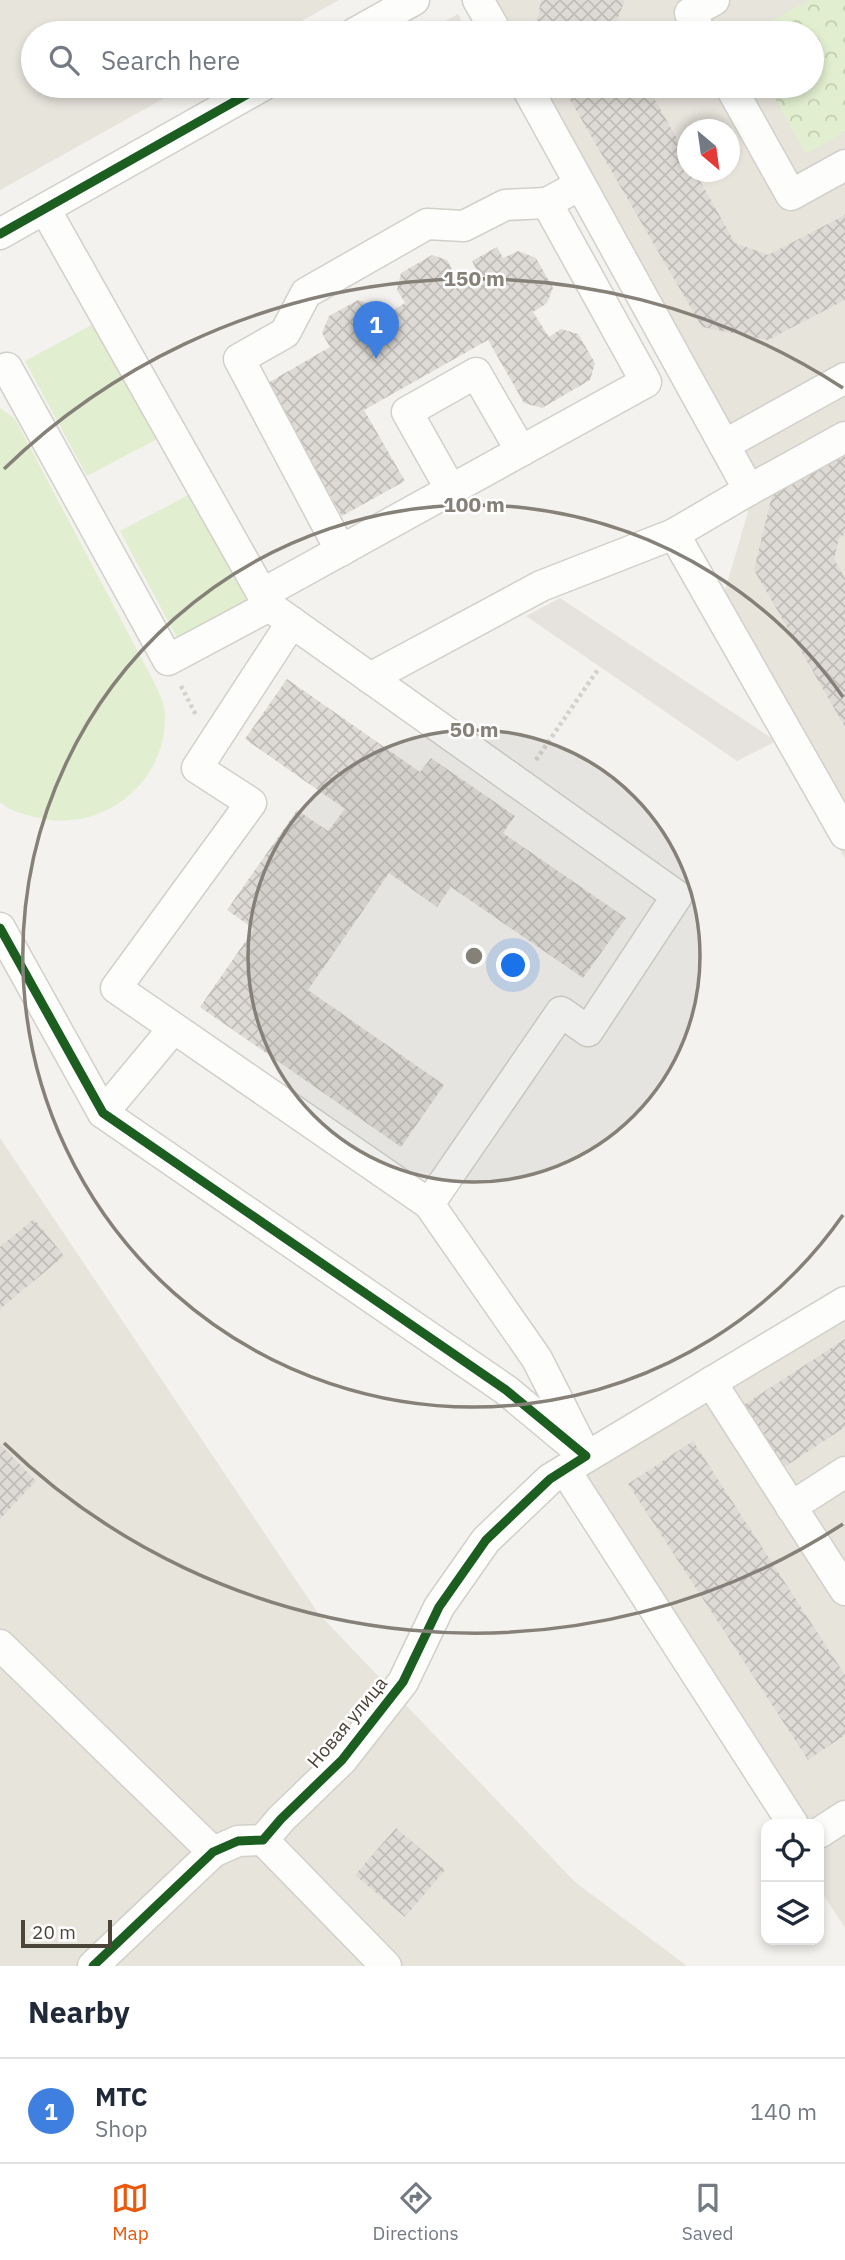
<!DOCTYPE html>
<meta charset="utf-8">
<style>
:root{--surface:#fff;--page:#f6f6f7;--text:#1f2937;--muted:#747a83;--line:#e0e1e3;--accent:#ea580c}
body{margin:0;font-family:"IBM Plex Sans",sans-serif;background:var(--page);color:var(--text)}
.controls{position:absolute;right:21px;bottom:21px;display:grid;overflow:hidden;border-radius:14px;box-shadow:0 4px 10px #0003}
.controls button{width:63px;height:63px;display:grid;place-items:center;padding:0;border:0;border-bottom:2px solid var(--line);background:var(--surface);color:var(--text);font:35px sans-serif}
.compass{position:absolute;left:677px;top:119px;width:63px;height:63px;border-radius:50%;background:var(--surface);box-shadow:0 4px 10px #0003;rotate:151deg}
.scale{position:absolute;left:21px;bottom:18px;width:91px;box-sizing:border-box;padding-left:7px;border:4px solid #4b4439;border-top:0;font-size:19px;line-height:24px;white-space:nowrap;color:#4b4439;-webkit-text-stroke:5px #fff;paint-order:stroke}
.you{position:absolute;left:514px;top:966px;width:24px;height:24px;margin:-18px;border:5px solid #fff;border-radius:50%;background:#1a73e8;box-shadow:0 0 0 10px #1a73e833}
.badge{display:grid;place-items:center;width:46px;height:46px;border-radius:50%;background:var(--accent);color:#fff;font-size:23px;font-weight:700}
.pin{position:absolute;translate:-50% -58px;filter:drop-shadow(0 2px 4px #0008)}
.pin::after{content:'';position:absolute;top:37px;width:24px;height:21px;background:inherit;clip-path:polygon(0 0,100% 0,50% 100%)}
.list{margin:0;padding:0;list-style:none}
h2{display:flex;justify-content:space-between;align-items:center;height:91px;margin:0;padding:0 28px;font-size:30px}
h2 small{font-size:23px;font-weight:400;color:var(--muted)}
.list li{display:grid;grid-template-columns:46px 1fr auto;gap:21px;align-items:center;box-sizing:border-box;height:105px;padding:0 28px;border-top:2px solid var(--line)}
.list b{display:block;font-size:26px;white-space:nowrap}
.list p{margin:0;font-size:23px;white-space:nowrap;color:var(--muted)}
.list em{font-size:23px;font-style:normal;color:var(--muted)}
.icon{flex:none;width:38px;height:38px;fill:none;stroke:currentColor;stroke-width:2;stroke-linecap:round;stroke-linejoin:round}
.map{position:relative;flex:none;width:845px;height:1966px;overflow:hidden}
.search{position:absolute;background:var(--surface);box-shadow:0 4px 10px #0003;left:21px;right:21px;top:21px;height:77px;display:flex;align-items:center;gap:18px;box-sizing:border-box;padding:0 24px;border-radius:38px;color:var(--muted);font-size:26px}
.sheet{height:196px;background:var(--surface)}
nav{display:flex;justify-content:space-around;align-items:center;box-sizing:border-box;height:98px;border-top:2px solid var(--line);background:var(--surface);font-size:19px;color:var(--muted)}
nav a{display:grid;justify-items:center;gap:4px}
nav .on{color:var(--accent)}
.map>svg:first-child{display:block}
.residential{fill:#e7e4dc;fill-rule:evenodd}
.forest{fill:url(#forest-crowns)}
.garden{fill:#e1eecf}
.parking{fill:#e6e3df}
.building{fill:url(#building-cross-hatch)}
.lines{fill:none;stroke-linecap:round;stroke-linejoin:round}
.minor-casing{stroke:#d2d0cb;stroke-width:33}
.path{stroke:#d3d2cc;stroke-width:4.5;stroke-dasharray:3.5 3.5;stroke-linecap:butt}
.minor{stroke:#fdfdfc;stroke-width:30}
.cycleway-casing{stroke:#fff;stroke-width:13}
.cycleway{stroke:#1b5e20;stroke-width:9}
.ring{fill:none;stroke:#868178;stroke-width:3.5}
.labels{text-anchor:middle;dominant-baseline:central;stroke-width:5;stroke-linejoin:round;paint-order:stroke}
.street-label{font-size:19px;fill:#4b4439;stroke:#fff}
.centre{fill:#868178;stroke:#fff;stroke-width:3.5}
.ring-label{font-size:21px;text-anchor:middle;font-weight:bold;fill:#868178;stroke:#fff;stroke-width:5;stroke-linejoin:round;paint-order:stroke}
</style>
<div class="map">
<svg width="845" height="1966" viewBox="0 0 845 1966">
<defs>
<pattern id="forest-crowns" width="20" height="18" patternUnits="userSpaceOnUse" patternTransform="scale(1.75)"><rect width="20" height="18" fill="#e1eecf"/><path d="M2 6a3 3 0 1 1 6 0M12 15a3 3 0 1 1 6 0" fill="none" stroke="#c3cdb2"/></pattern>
<pattern id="building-cross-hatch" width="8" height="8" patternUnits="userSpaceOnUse" patternTransform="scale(1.75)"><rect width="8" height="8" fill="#dedbd6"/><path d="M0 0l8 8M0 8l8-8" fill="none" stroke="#c0bdb8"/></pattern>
</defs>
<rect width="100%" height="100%" fill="#f4f2ee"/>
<g class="residential">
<path d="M0,0H339L280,33H33V86H186L0,190Z"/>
<path d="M461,0H845V859L715,624L748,512L509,86H812V33H480ZM688,130H730V172H688Z"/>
<path d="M0,1138L318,1613L575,1882L687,1966H0Z"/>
<path d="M845,1287V1928L819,1888V1824H778L548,1466Z"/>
</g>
<path class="forest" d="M809,0H845V132L806,154L768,86H812V33H749Z"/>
<g class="garden">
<path d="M99,321L161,437L87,476L25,361Z"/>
<path d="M0,408L15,419L155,684C159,693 165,705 165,715C167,784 100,835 34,817C20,813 10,811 0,802Z"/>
<path d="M194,492L256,608L182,647L120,531Z"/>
</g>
<g class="parking">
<path d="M458,14L468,33H423Z"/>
<path d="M560,598L776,741L737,761L526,616Z"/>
</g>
<g class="building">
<path d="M541,0H625L614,27L617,33H535Z"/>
<path d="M562,86H647L688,158V172H695L735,243L768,255L845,215V300L768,340L702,327Z"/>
<path d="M497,247L503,258L518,251L536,258L553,288L547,303L533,312L549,337L561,329L578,334L595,363L590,380L542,408L524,403L488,340L364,410L405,481L342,516L266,384L330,347L322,333L329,316L358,300L374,305L381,317L405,303L397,290L401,273L432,255L447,260L457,279L476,269L472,261Z"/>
<path d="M845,445V534L839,538L834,559L845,578V727L754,570L775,483Z"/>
<path d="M287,679L420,772L431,758L515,816L503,833L626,918L583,978L451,887L437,907L389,873L308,990L444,1085L401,1147L200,1007L254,929L227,910L297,810L328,831L345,809L245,739Z"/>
<path d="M34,1219L64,1256L0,1309V1247Z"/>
<path d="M845,1339V1427L783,1468L742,1406Z"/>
<path d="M693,1441L845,1675V1735L808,1760L628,1484Z"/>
<path d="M0,1444L36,1481L0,1519Z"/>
<path d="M396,1828L445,1870L405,1917L355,1875Z"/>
</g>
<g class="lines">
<g class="minor-casing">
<g id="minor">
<path d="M478,0L497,33"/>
<path d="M355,33L414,0"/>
<path d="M701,33L690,13L714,0"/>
<path d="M526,86L749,490L674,534L845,834"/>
<path d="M730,86L791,195L845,165"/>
<path d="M45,209L269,606L677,896L588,1031L561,1012L429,1204"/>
<path d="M0,234L262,86"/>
<path d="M7,368L168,660L269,606"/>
<path d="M724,445L845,378"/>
<path d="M451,490L407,412L476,373L521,451"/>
<path d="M749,490L845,437"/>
<path d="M341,551L239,359L285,333L306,293L427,224L464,226L505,205L547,203"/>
<path d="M262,594L646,382L547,203L580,185"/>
<path d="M292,622L197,768L251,803L116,988L429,1204L537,1359L586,1456"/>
<path d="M370,678L541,586L674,534"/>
<path d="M0,928L103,1113L506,1390L577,1449"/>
<path d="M103,1113L173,1029"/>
<path d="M711,1382L845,1590"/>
<path d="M565,1470L793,1824"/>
<path d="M791,1507L845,1472"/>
<path d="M0,1645L213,1852"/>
<path d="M819,1833L845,1816"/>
<path d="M263,1840L386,1966"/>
<path d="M93,1966L213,1852L238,1841L263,1840L281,1819L342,1760L403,1682L439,1607L486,1540L550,1479L845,1302"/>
</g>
</g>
<g class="path">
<path d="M181,686L196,715"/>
<path d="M536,760L599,668"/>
</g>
<use href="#minor" class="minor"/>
<g class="cycleway-casing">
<g id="cycleway">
<path d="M0,234L262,86"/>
<path d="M0,928L103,1113L506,1390L586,1456L550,1479L486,1540L439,1607L403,1682L342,1760L281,1819L263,1840L238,1841L213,1852L93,1966"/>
</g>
</g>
<use href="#cycleway" class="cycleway"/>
</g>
<circle cx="474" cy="956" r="226" fill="#868178" fill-opacity=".12"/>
<g class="ring">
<circle cx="474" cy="956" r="226"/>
<path d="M843 1215A451 451 0 1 1 843 697"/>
<path d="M843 1524A677 677 0 0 1 4 1443M4 469A677 677 0 0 1 843 388"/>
</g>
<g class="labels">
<g class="street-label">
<text transform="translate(347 1722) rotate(-50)">Новая улица</text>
</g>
</g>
<circle cx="474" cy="956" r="10" class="centre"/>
<g class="ring-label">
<text x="474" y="286">150 m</text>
<text x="474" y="512">100 m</text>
<text x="474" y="737">50 m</text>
</g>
</svg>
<div class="controls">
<button><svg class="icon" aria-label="locate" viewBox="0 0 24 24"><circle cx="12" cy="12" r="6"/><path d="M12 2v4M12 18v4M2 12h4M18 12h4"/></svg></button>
<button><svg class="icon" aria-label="layers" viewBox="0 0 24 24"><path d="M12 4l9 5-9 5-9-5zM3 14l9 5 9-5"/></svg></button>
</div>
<svg class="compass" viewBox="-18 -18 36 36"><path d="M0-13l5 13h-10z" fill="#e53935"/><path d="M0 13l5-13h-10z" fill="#747a83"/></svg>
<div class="scale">20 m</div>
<div class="you"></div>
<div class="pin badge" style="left:376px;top:359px;background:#3f7fe0">1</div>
<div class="search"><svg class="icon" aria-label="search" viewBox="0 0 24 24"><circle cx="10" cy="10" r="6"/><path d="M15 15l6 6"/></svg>Search here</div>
</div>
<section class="sheet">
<h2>Nearby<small></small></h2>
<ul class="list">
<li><span class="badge" style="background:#3f7fe0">1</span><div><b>МТС</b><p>Shop</p></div><em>140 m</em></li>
</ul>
</section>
<nav>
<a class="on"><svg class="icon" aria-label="map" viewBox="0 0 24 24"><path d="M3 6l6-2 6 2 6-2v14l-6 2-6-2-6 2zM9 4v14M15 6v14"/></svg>Map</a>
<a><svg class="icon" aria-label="directions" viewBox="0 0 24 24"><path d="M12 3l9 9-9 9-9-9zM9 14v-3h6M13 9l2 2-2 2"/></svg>Directions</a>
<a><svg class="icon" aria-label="saved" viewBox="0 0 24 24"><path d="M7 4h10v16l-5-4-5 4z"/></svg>Saved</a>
</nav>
